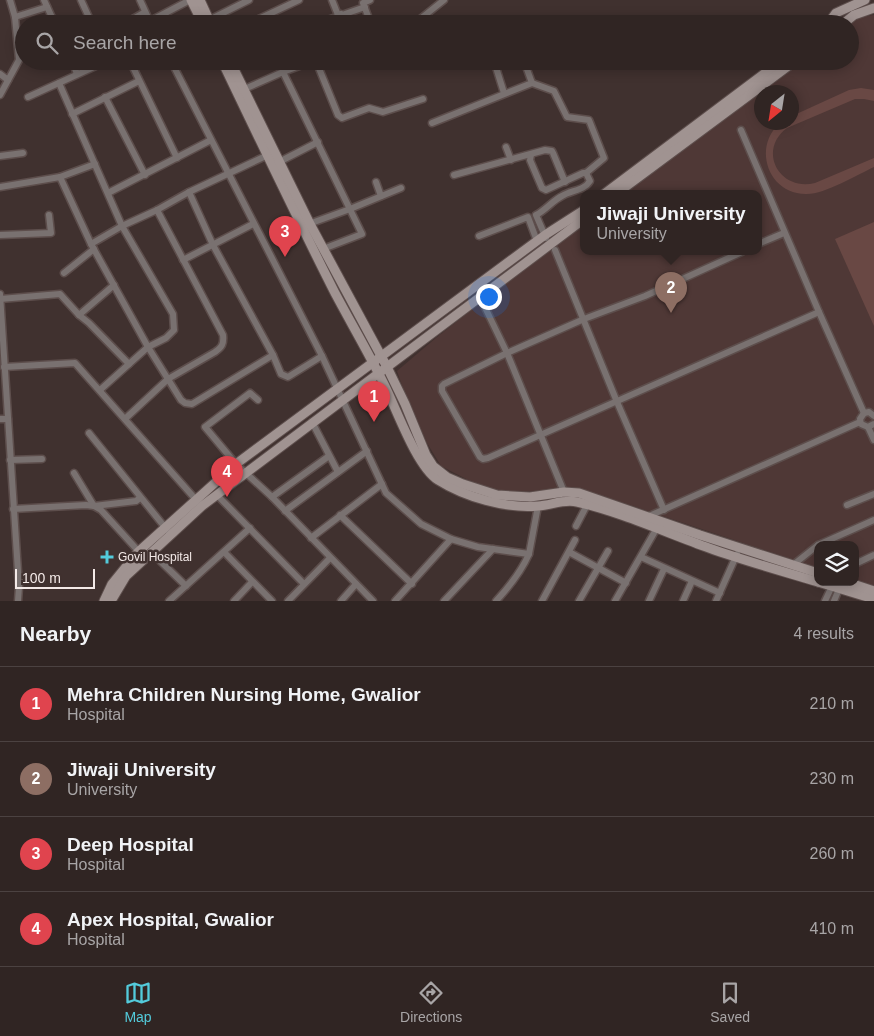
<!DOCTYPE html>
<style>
:root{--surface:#302523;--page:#3c3130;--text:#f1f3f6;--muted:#a8a5a6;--line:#4b4241;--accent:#53cbdb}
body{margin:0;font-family:Helvetica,sans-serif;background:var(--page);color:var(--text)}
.controls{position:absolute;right:15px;bottom:15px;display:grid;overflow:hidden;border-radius:10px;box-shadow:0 2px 12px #0003}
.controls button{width:45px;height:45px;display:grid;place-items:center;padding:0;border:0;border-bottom:1px solid var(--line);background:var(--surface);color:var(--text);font:25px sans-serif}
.compass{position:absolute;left:754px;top:85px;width:45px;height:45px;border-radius:50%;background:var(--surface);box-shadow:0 2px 12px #0003;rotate:210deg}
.scale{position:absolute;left:15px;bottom:12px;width:80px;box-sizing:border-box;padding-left:5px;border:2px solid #f3e9e7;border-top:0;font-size:14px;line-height:18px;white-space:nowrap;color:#f3e9e7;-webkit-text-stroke:4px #40312f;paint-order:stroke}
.you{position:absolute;left:488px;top:296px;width:18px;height:18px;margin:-12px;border:4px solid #fff;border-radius:50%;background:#1a73e8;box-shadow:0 0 0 8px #1a73e833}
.badge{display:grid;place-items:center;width:32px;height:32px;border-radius:50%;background:var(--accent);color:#fff;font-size:16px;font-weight:700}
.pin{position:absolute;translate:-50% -41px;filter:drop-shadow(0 1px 2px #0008)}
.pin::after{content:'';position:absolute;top:26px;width:18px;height:15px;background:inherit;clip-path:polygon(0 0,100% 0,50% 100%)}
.popup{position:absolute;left:580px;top:190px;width:182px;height:65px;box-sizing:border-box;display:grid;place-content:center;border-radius:10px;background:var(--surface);filter:drop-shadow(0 1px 4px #0005);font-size:16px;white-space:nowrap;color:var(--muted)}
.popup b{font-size:19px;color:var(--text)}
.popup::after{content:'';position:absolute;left:50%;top:100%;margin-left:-10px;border:10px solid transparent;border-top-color:var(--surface)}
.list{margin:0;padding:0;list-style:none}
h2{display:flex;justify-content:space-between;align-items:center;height:65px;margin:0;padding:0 20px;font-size:21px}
h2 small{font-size:16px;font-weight:400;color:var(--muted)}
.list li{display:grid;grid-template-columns:32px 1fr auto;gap:15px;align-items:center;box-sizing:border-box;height:75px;padding:0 20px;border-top:1px solid var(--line)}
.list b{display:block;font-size:19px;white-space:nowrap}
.list p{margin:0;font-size:16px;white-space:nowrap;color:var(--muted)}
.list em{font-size:16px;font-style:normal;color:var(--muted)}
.icon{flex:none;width:28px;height:28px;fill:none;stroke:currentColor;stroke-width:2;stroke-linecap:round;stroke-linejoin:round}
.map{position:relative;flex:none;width:874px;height:601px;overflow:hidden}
.search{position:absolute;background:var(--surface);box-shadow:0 2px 12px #0003;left:15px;right:15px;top:15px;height:55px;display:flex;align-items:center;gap:12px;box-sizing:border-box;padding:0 18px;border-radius:28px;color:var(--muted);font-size:19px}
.sheet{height:365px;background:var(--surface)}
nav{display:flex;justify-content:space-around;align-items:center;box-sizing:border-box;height:70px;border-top:1px solid var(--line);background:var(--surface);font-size:14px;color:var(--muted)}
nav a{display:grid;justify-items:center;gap:2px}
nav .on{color:var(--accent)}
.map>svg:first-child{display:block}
.built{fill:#4f3836;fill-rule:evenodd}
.green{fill:#694844}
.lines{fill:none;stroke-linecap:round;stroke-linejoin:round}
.street-casing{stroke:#5d4e4c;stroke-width:9}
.secondary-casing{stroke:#5d4e4c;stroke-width:11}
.street{stroke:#797170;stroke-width:6}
.secondary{stroke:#a09391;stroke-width:9}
.poi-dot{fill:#53cbdb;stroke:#40312f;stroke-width:2}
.labels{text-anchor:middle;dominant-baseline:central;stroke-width:5;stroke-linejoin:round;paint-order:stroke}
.poi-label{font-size:12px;fill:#f3e9e7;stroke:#40312f;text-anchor:start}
</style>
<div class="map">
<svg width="874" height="601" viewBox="0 0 874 601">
<rect width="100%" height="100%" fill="#40312f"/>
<path class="built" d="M874,15V586L855,580V545H818V568L582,489L565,487L545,490L521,492L495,491L468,480L441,466L427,443L406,397L397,371L437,337L583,223L584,252H758V194H620L801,61H850V24L859,17ZM762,92H792V122H762Z"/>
<g class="green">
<path d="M861,88L874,90V101L864,99H855L787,128C757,150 779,192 815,183L874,158V167C857,175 825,194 807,194C768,195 752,147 780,123L792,122V116L849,90Z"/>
<path d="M874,222V326L835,239Z"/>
</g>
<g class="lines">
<g class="street-casing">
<g id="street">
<path d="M44,0L55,24"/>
<path d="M81,0L92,24"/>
<path d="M140,0L151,24"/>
<path d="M332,0L338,15"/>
<path d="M370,0L363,3L371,24"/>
<path d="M341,14L346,24"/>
<path d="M15,17L47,7"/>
<path d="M209,20L249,0"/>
<path d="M150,21L190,0"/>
<path d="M124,24L145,12"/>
<path d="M248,24L299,0"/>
<path d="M316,24L365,7"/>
<path d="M414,24L444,0"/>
<path d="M72,61L77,74"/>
<path d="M130,61L177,158"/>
<path d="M171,61L322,356L386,493L421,524L451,539L478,547L529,554"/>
<path d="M316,61L338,115L342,118L369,108L383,112L423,99"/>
<path d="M494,61L504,93"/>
<path d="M283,72L362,234L323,249"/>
<path d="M0,74L8,80"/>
<path d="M59,83L122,226L173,314L174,330L166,338L148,347L100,390"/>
<path d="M532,83L554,91L567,117L589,120L604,158L586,173"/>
<path d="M240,91L283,72L313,61"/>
<path d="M0,95L19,60L15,17L10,0"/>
<path d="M28,97L107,61"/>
<path d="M105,97L145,175"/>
<path d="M72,114L139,81"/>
<path d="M432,123L532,83L524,61"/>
<path d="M741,130L819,312L864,413"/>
<path d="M506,147L511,160"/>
<path d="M268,155L189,192L157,210L122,226L91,244L148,347L181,400L185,403L192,404L273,355"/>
<path d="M531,155L530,160L542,188L546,190L583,173H586L590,181C584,191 571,190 562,196C552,201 546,210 536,215L546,238"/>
<path d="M0,156L23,153"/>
<path d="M277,163L318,142"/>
<path d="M454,175L545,150L552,151L553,153L565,182"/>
<path d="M60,177L95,164"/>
<path d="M376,182L381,196"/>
<path d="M0,187L60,177L91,244"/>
<path d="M189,192L213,245L273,355L281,374L288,377L322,356"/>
<path d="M108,193L211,140"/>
<path d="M306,225L350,209L401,188"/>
<path d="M0,235L51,233L49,215"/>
<path d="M479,236L528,217L537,241"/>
<path d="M758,244L784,233"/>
<path d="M555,250L617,402L664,510"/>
<path d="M742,252L645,296L584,319L507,353L444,384L442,386V391L480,457L483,459L488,458L819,312"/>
<path d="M183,260L253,224"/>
<path d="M64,273L94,249"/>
<path d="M114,285L79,315L89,323L129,364"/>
<path d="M0,294L19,587L18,601"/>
<path d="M480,297L507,353L564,492"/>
<path d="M0,299L60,294L79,315"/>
<path d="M4,367L75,363L198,502"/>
<path d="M258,400L250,393L205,427L236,464L272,497L373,601"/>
<path d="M864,413L860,419L861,424L868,427L874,424"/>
<path d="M864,413L869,412L874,416"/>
<path d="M126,418L168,379L215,352C222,347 224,344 223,335L157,210"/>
<path d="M0,419H8"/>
<path d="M312,422L338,472"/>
<path d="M868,427L874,440"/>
<path d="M89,433L168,531"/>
<path d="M10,460L42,459"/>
<path d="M74,473L94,506L136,501L140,498"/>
<path d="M217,495L304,584"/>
<path d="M272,497L329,456"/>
<path d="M847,505L874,494"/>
<path d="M13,509L86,505L94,506L101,510L141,554"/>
<path d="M285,511L367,451"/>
<path d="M340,515L412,584"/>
<path d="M647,517L860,422"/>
<path d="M576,526L587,505"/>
<path d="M311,538L382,484"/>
<path d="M818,545L874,520"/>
<path d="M224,552L272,601"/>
<path d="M569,552L626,583"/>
<path d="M152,553L186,586"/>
<path d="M641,557L720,593"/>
<path d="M855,564L874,555"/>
<path d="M793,565L818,545"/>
<path d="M169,601L250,528"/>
<path d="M234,601L252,582"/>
<path d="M288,601L330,558"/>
<path d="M341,601L356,584"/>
<path d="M395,601L451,539"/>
<path d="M444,601L493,549"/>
<path d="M496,601C509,587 521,572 529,554L538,506"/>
<path d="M542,601L575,540"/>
<path d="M579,601L608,551"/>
<path d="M615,601L658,526"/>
<path d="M649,601L664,569"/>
<path d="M683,601L692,581"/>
<path d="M716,601L737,554"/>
<path d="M825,601L833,584"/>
<path d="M834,601L842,582"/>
</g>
</g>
<g class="secondary-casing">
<g id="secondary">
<path d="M191,0L203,24"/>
<path d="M200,0L211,24"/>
<path d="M828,24L836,13L865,0"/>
<path d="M843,24L854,15L874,8"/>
<path d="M222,61C259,138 296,216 335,293C351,323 368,352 383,382C396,407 416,466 438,480C465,497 506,509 538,506C552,505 563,499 577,502C621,512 667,533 709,548C745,561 782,571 818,582"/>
<path d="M230,61L310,224L387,367L405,404L426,455L433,466L447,477L463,484L497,495L530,497L564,492L579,493L700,535L818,573"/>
<path d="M604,194L781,61"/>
<path d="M616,194L795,61"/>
<path d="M818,582L874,599"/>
<path d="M847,582L874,591"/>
<path d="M104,601L112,584L138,552L236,464L545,235L584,210"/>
<path d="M111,601L126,576L202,506L584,219"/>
</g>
</g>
<use href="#street" class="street"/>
<use href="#secondary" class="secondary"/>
</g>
<path class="poi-dot" d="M104.5 549.5h5v5h5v5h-5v5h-5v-5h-5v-5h5z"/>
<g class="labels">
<g class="poi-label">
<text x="118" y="557">Govil Hospital</text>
</g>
</g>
</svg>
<div class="controls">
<button><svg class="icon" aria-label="layers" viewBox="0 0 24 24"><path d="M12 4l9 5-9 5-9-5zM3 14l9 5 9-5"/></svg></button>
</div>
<svg class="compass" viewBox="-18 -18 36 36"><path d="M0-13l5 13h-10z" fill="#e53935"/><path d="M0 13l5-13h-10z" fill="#a8a5a6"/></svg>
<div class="scale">100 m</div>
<div class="you"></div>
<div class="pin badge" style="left:374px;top:422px;background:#e0444e">1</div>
<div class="pin badge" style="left:671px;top:313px;background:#8d6e63">2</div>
<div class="popup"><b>Jiwaji University</b>University</div>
<div class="pin badge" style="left:285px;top:257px;background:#e0444e">3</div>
<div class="pin badge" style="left:227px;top:497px;background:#e0444e">4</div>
<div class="search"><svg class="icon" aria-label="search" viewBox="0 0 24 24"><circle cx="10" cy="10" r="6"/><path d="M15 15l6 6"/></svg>Search here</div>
</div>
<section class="sheet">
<h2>Nearby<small>4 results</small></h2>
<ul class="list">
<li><span class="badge" style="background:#e0444e">1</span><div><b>Mehra Children Nursing Home, Gwalior</b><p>Hospital</p></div><em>210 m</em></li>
<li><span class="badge" style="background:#8d6e63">2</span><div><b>Jiwaji University</b><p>University</p></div><em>230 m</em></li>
<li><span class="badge" style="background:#e0444e">3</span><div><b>Deep Hospital</b><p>Hospital</p></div><em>260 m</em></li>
<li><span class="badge" style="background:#e0444e">4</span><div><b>Apex Hospital, Gwalior</b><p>Hospital</p></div><em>410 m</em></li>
</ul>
</section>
<nav>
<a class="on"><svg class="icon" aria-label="map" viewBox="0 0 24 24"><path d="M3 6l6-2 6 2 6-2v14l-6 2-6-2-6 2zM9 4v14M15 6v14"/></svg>Map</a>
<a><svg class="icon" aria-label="directions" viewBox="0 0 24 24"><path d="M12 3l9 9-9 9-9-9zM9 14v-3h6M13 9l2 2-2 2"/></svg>Directions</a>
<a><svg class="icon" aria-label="saved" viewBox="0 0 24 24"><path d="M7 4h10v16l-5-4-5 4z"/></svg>Saved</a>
</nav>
